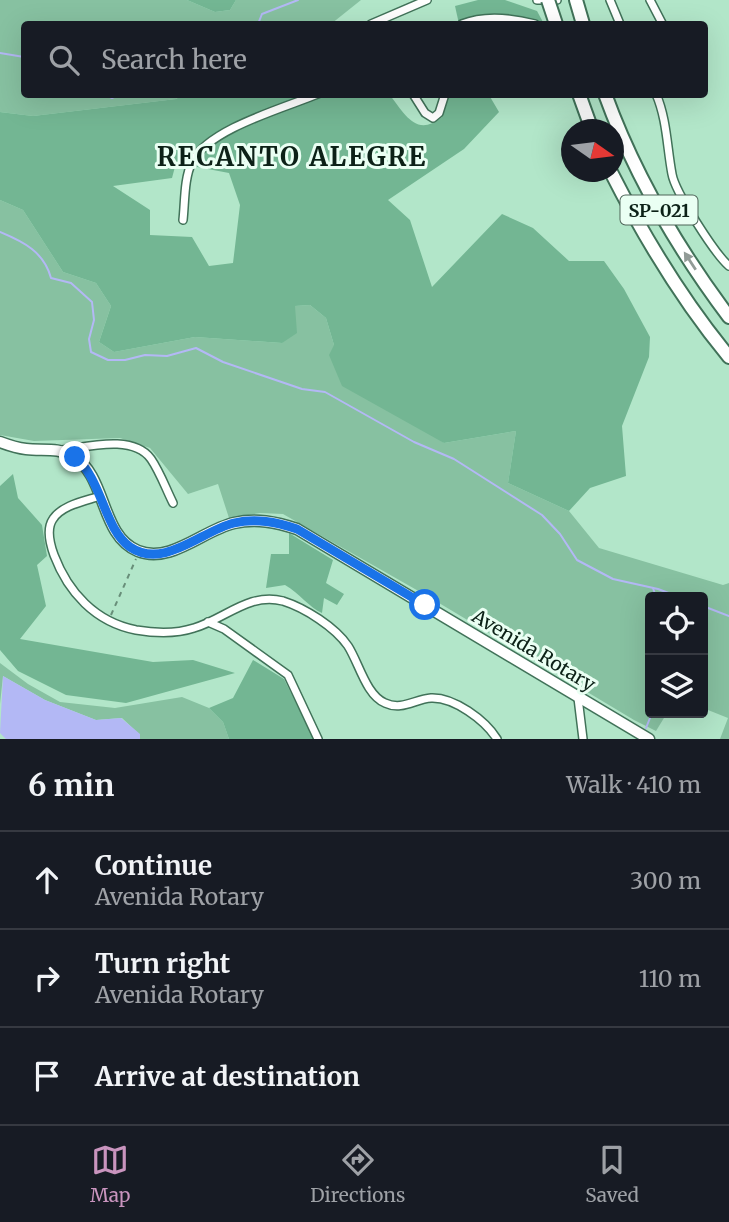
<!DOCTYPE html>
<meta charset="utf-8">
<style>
:root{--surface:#171b24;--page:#20242c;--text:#f1f3f6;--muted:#9ea1a6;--line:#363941;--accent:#c994be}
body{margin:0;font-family:Merriweather,serif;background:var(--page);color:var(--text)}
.controls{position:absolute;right:21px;bottom:21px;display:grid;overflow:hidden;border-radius:7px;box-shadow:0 7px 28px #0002}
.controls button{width:63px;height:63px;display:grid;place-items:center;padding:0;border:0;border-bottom:2px solid var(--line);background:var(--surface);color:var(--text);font:35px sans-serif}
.compass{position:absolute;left:561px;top:119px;width:63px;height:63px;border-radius:50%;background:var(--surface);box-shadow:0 7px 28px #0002;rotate:104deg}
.stop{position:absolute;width:21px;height:21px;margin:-16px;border:5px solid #1a73e8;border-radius:50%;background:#fff}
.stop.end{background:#1a73e8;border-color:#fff;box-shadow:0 2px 7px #0008}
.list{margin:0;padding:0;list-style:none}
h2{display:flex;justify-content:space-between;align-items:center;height:91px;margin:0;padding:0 28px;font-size:30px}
h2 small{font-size:23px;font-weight:400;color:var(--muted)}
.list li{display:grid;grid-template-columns:46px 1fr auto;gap:21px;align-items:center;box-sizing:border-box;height:98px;padding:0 28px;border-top:2px solid var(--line)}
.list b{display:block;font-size:26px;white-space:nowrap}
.list p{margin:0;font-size:23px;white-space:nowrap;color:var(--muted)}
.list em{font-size:23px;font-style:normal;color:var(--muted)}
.icon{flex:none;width:38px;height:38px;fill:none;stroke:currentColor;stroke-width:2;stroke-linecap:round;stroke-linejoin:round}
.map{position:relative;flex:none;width:729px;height:739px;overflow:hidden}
.search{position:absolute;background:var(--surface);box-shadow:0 7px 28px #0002;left:21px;right:21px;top:21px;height:77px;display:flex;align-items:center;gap:18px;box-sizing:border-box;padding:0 24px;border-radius:7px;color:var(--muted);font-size:26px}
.sheet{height:385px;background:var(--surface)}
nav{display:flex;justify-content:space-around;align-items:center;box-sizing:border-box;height:98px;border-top:2px solid var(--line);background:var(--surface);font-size:19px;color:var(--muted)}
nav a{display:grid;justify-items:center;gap:4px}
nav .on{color:var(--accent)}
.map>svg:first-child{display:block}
.green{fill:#87c1a1}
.forest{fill:#73b693;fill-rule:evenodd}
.water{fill:#b3b8f5}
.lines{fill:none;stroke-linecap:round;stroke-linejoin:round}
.stream{stroke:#b3b8f5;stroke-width:2}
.street-casing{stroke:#417259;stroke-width:10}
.secondary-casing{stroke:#417259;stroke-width:13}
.highway-casing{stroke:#417259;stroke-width:16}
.path{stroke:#688e79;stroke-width:2;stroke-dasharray:5 5;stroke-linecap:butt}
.street{stroke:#fff;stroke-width:7}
.secondary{stroke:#fff;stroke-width:10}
.highway{stroke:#fff;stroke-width:12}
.highway-bridge-casing{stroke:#417259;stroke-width:16;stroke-linecap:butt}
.highway-bridge{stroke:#fff;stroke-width:12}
.oneway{fill:#929b97}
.route{stroke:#1a73e8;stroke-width:9}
.labels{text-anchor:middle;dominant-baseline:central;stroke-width:6;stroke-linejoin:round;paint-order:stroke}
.shield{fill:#eafff3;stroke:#4f6459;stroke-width:2}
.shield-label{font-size:18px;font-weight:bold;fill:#0c2117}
.street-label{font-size:19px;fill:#0c2117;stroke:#eafff3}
.district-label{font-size:26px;font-weight:bold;letter-spacing:2px;fill:#0c2117;stroke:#eafff3}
</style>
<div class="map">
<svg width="729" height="739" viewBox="0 0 729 739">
<rect width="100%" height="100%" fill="#b2e6c9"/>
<g class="green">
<path d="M0,0H187L215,12L230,10L236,0H361L331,24H24V94L184,95L176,99L33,116L0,112Z"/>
<path d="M0,200L23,210L63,272L96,283L111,306L99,342L114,352L195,337L282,343L295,306L310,305L326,318L334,345L444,443L516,431L508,483L569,511L599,548L723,585L729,583V739H720L728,718L703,708V597H650V713H667L656,731L634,720L429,597L283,514L260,513L229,518L218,484L188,494L150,448L120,438L34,441L0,435Z"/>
<path d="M0,663L28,684L60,702L115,708L182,697L209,708L223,722L229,739H140L139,734L122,718L96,720L45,700L3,676L0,704Z"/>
</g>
<g class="forest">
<path d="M187,0H236L230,10L215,12Z"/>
<path d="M478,0H505L537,11L544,24H459L455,6Z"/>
<path d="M184,94H389C405,114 416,138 442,117V95H489L499,112L464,149L388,200L410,220L432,287L502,214L533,228L569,261H604L624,289L650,337L649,357L622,426L626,476L590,488L569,511L508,483L516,431L444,443L342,386L329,355L334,345L326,318L310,305L295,306L297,333L282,343L195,337L114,352L99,342L111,306L96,283L63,272L23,210L0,200V112L33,116L176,99ZM176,163L229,173L240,205L233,263L209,266L192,237L150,235V210L113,186L172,178Z"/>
<path d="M13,474L18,498L42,525L47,556L37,565L46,606L20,639L153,662L193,660L235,673L126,703L66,695L18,671L0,650V486Z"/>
<path d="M289,533L333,560L326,583L344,594L337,605L324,598L322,613C310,608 299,593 285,585L266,588L271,554H289Z"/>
<path d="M253,660L284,679L314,739H229L223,722L209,708L233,698Z"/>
</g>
<path class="water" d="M3,676L45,700L96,720L121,718L140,734V739H6L0,733Z"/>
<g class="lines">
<g class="stream">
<path d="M258,24L262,14L298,0"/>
<path d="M0,53L24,57"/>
<path d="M104,94L112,98L120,94"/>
<path d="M0,232C24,242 44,252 51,278L71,283L92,302L94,320L89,339L91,352L108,360H125L145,355L167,356L196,348L223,362L302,389L325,392L414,442L454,459L542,515L560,534L577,560L613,579L658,589L679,597"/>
<path d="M653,588L656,597"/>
<path d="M703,606L729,616"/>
<path d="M646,728L652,713"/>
</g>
<g class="street-casing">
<g id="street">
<path d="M537,0H557"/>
<path d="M610,0L620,24"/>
<path d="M650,0L662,23"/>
<path d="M371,24L427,0"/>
<path d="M462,24C484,15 512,18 535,24"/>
<path d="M413,94L425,113L433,118L439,113L445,94"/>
<path d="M656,94C667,119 667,148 672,174C675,192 715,254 729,266"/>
<path d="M183,220C185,202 184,178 192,162C208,129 284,108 318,94"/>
<path d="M62,450C87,447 133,434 151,459C160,472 166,489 173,503"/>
<path d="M100,496C85,501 62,505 53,519C46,529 50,544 54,555C68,592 95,622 136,630C154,633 176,634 194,628C225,619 249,592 283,601C305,608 335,627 348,646C359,663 366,695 385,703C402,711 415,699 431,698C454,697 485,720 497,739"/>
<path d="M208,622L224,629L288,675L318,739"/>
<path d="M578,698L583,739"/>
</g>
</g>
<g class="secondary-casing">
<path id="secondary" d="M0,442C8,445 17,448 26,449C42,451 58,447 73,456C107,476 100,536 138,551C171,564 203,530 234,523C256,518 276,522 297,529L649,739"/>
</g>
<g class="highway-casing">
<g id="highway">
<path d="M576,0L583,24"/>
<path d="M579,94L592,130"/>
<path d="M605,94C634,174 678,249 729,317"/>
<path d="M611,172C644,237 682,300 729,357"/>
</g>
</g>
<path class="path" d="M111,615L136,559"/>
<use href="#street" class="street"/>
<use href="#secondary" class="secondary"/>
<use href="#highway" class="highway"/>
<g class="highway-bridge-casing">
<path id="highway-bridge" d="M548,0L556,24"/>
</g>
<use href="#highway-bridge" class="highway-bridge"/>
</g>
<defs><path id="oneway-solid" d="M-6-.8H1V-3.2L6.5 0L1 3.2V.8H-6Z" transform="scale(1.75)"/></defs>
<use class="oneway" href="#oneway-solid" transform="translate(690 261) rotate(-123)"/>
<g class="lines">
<path class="route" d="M75,457C102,479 104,529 130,547C164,570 201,531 234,523C256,518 276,522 297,529L425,605"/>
</g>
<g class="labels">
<rect class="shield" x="620.5" y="195.5" width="77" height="29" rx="5"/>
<g class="shield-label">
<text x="659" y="210">SP-021</text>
</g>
<g class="street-label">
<text transform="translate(534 650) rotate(31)">Avenida Rotary</text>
</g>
<g class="district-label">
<text x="292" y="156">RECANTO ALEGRE</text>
</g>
</g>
</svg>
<div class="controls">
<button><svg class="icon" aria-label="locate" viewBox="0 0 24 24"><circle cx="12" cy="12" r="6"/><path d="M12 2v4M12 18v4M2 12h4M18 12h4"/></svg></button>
<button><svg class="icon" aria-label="layers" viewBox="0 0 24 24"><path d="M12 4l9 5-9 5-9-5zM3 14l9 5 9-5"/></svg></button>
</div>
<svg class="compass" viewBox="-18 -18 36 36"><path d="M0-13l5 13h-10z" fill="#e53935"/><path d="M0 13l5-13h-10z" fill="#9ea1a6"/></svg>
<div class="stop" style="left:425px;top:605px"></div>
<div class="stop end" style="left:75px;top:457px"></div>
<div class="search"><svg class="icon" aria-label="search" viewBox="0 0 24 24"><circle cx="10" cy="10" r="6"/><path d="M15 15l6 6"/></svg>Search here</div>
</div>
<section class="sheet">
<h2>6 min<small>Walk · 410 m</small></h2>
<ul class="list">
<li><svg class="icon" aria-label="ahead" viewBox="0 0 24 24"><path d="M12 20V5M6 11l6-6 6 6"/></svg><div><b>Continue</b><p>Avenida Rotary</p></div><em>300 m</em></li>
<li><svg class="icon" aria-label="right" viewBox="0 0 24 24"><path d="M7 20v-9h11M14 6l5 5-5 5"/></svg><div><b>Turn right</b><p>Avenida Rotary</p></div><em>110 m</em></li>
<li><svg class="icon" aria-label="arrive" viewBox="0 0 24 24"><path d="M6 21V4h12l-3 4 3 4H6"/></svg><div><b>Arrive at destination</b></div></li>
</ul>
</section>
<nav>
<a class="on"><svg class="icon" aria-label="map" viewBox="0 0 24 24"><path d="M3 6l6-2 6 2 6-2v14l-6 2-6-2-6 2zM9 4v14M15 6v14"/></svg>Map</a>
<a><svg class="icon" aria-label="directions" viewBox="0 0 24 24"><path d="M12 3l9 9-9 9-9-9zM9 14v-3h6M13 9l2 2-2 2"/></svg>Directions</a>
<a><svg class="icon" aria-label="saved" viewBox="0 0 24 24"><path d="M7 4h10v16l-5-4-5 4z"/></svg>Saved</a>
</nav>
